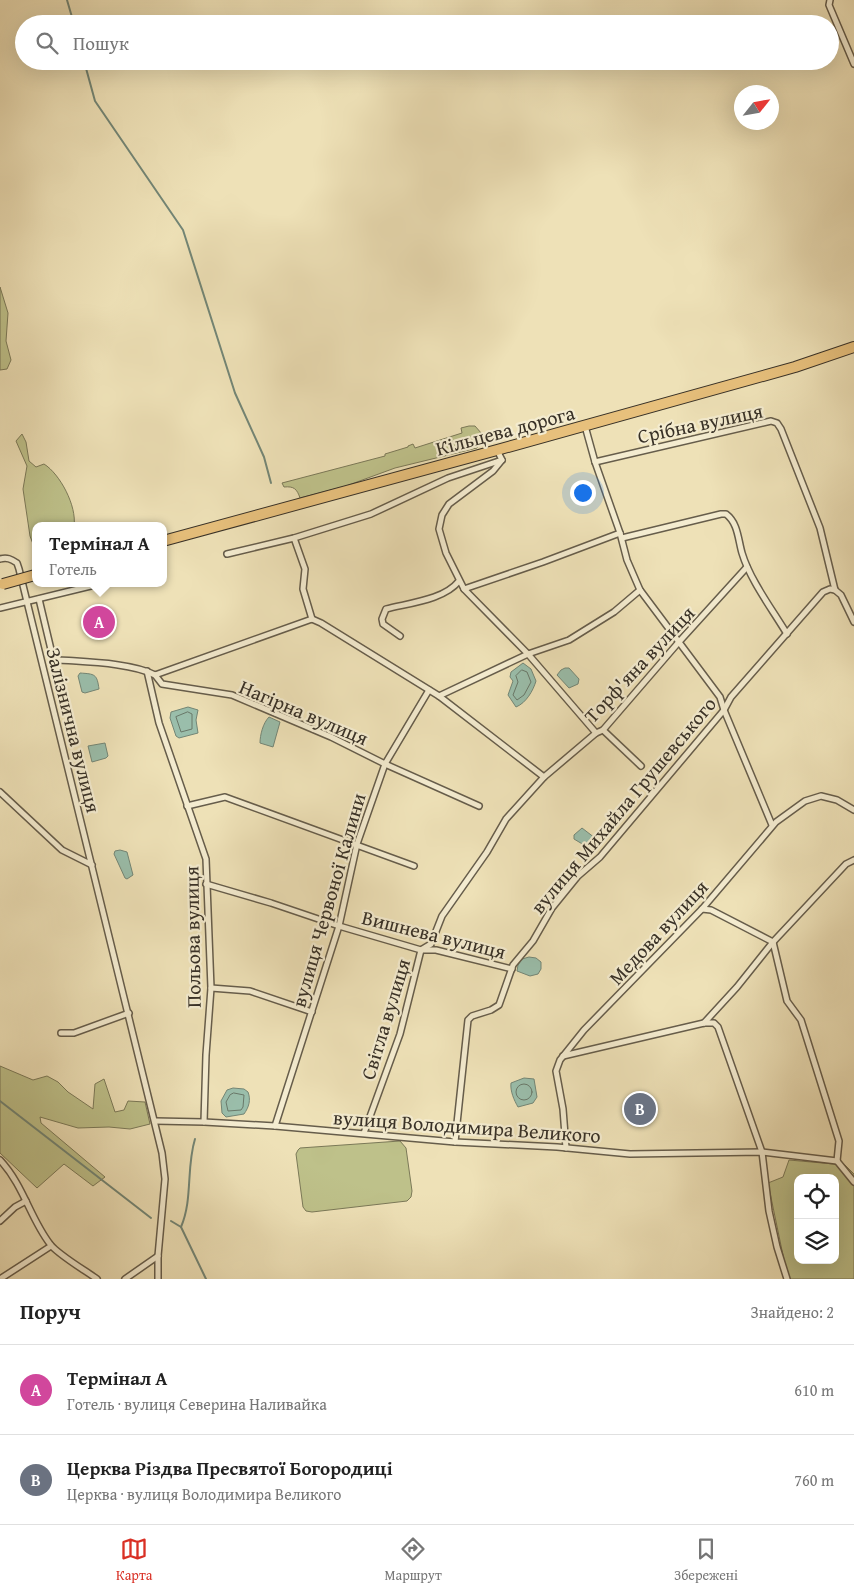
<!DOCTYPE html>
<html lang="uk">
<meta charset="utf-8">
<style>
:root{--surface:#fff;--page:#f2f2f2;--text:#222;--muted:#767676;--line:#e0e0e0;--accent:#d93025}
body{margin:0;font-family:"Gentium Book Plus",serif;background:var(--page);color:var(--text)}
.controls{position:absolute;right:15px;bottom:15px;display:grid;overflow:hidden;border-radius:10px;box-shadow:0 5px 20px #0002}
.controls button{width:45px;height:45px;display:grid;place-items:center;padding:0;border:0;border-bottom:1px solid var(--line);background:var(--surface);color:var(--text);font:25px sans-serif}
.compass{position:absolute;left:734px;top:85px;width:45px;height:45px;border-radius:50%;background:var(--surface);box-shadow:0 5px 20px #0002;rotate:59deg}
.you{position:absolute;left:582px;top:492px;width:18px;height:18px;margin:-12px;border:4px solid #fff;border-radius:50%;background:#1a73e8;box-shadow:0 0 0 8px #1a73e833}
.badge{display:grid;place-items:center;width:32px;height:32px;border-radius:50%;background:var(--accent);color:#fff;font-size:16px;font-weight:700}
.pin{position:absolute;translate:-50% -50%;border:2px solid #fff;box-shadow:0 1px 5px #0006}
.popup{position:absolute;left:32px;top:522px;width:135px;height:65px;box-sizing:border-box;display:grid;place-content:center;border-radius:10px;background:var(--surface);filter:drop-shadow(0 1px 4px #0005);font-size:16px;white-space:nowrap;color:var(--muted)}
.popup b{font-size:19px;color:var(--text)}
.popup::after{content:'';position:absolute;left:50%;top:100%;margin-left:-10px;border:10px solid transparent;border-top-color:var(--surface)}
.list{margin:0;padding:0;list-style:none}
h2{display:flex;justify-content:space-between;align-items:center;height:65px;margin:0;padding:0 20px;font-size:21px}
h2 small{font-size:16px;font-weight:400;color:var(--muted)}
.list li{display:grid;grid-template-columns:32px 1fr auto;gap:15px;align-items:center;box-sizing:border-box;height:90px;padding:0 20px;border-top:1px solid var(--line)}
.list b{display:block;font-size:19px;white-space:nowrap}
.list p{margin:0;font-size:16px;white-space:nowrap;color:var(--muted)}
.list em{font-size:16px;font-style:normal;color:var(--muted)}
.icon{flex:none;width:28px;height:28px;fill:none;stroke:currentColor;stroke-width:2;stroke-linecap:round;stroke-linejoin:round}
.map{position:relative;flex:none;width:854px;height:1279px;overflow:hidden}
.search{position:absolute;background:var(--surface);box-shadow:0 5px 20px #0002;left:15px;right:15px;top:15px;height:55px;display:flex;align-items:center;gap:12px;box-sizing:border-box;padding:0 18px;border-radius:28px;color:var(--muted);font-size:19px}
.sheet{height:245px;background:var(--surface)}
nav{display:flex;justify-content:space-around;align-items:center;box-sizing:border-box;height:70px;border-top:1px solid var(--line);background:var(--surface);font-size:14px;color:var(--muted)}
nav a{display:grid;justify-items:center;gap:2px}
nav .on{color:var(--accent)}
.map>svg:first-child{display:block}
.green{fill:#bec18a;stroke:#7b7958;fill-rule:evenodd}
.water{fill:#9abeab;stroke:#738676}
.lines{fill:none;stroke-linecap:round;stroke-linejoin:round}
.shore{stroke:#697869;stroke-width:1}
.stream{stroke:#738676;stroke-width:2}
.street-casing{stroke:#665d4b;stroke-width:8}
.highway-casing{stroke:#383127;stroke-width:12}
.street{stroke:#f4ecd0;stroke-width:5}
.highway{stroke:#e7c07c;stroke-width:10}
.highway-bridge-casing{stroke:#383127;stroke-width:12;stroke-linecap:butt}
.highway-bridge{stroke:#e7c07c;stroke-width:10}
.labels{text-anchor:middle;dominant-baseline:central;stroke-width:4.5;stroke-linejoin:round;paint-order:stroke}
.street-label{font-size:20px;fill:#383127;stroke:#f4ecd0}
</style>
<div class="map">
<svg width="854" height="1279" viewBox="0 0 854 1279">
<rect width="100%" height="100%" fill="#eee1b7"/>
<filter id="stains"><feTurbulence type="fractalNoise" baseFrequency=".004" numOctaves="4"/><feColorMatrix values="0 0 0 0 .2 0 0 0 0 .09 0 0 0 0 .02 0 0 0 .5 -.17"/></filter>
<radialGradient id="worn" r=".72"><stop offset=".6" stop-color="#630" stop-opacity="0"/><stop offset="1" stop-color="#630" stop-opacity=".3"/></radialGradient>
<g class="green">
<path d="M0,287L8,313L6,341L11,360L7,369L0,370Z"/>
<path d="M469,426H475L482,434L483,440L477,448L395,468L346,486L300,498C297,489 294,486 284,487L282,483L385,456V454L408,447V446L413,444L415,448L462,433L461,428Z"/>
<path d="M22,434L26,442L29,461L36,467L44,464C60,474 77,506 74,526H35V545L33,544L30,536L23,489L27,466L16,441Z"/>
<path d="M0,1066L33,1080L47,1076L58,1082L68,1092L93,1109L95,1084L104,1079L115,1112L124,1110L128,1101L145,1102L150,1124L130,1129L109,1127L78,1128L40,1117L41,1123L105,1177L93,1186L64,1164L37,1188L0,1153Z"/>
<path d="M400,1141L406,1148L412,1191L411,1197L407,1201L312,1212L306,1211L303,1207L296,1154L298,1150L300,1148Z"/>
<path d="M789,1160L845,1165L854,1174V1279H790L784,1260L768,1183L783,1177ZM798,1178H835V1260H798Z"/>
</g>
<g class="water">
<path d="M523,663L531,669L536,681C533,691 526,703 516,707L508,695L513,681L510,677L511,672Z"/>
<path d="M565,668H569L579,679L578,684L569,688L557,675L561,670Z"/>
<path d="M80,673C95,674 97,674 99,689L85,693L82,692L78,676Z"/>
<path d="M188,707L198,710L196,720L198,733L179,738L176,736L170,718L171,712Z"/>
<path d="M269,717L280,722L273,747L260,743C260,735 263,723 269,717Z"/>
<path d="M105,743L108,756L106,758L92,762L88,746Z"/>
<path d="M582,828L595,838L594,843L589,848L574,839V835Z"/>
<path d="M120,850L127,852L133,875L127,879L125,878L114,854L115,851Z"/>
<path d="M529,957L536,958L541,962V969L538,974L530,976L517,971L518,965L522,959Z"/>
<path d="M524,1078L534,1079L537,1097L533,1103L518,1107C514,1100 510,1091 511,1083Z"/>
<path d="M233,1088L244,1089L248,1092C251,1100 249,1107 244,1114L226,1117L222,1113L221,1101L227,1090Z"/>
</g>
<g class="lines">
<g class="shore">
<path d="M522,670L527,672L531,682L524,695L517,700L513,695L518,682L516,676Z"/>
<path d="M188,712L192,714V729L181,732L176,717Z"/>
<circle cx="524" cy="1092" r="8"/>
<path d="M234,1093L244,1095L243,1107L241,1110L228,1111L226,1102L230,1095Z"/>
</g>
<g class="stream">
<path d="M67,0L74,24"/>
<path d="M84,61L95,101L183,230L235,393L264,457L271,483"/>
<path d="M0,1101L151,1218"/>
<path d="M171,1221L181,1227L206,1279"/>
<path d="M181,1227C193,1199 186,1168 195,1139"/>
</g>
<g class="street-casing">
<g id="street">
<path d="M830,0L829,5L854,64"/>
<path d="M585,426L595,462L620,533L627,560L640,590L720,697L724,710L772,825"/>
<path d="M497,450L502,460L493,471L449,504L442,515L439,529L446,553L464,589L528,654L596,733"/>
<path d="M595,462L771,421L777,423L781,429L820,528L835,590L841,595L854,622"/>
<path d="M294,538L305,569L303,589L312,619"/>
<path d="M622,538L721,514H726C738,523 738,539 742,553C750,580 772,609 787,634"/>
<path d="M227,554L294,538L371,514L448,478L502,460"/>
<path d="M0,559C7,557 11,559 17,563L19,569L162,1153L165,1179L158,1256V1279"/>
<path d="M464,589L543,562L620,533"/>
<path d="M39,599L53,658L60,660C87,662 132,663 155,675L312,619"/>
<path d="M0,608L103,583"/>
<path d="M312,619L321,623L439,696L544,777"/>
<path d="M400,636L383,624L382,619L386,609C409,603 444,600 459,581"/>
<path d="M147,671L159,723L206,859L211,988L206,1055L204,1122"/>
<path d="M155,675L162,684L232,695L331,737L385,764L479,806"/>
<path d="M439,696L528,654L569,640L614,612L640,590"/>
<path d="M603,730L641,766"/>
<path d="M0,792L62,850L92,865"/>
<path d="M187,806L225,797L414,866"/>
<path d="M206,884L271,903L339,926L421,950H436L512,969"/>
<path d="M702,909L711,910L773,942"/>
<path d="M773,942L787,1001L801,1020L839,1141L837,1161"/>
<path d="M211,988L250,991L312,1012"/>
<path d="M704,1023L737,987L773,942L846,864L854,860"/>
<path d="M61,1033H74L129,1013"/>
<path d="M563,1056L704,1023H714L718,1027L762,1152L769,1211L777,1247L787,1279"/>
<path d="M155,1121L204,1122L275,1126L455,1142L557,1147L630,1154L762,1152L837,1161"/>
<path d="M275,1126L339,926L357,844L385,764L429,690"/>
<path d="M364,1133L400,1034L421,950L431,944L442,916L487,852L506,819L544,777L596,733L603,730L678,643L747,567"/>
<path d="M455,1142L468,1020L472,1016L491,1010L499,1005L513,965L533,941L552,908L578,876L600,857L724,710L731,697L823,592L830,589L835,590"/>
<path d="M566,1148L563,1109L556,1071L560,1060L584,1030L702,909L776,822L805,801L821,796L837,800L854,810"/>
<path d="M0,1160C24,1186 30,1218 50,1244C57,1254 86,1271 97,1279"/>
<path d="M837,1161L854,1182"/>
<path d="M0,1221L15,1207L26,1201"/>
<path d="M0,1279L51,1246"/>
<path d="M125,1279L158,1256"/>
</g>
</g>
<g class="highway-casing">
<path id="highway" d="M163,541L497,450L795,367L854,347"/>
</g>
<use href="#street" class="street"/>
<use href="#highway" class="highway"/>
<g class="highway-bridge-casing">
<path id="highway-bridge" d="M3,584L35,575"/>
</g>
<use href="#highway-bridge" class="highway-bridge"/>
</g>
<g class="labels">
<g class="street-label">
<text transform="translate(700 423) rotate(-12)">Срібна вулиця</text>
<text transform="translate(505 430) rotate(-15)">Кільцева дорога</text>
<text transform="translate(639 664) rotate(-47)">Торф'яна вулиця</text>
<text transform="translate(304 712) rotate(23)">Нагірна вулиця</text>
<text transform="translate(74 730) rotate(76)">Залізнична вулиця</text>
<text transform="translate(623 805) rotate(-50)">вулиця Михайла Грушевського</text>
<text transform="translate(328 900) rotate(-74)">вулиця Червоної Калини</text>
<text transform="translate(658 932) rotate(-47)">Медова вулиця</text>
<text transform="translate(434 934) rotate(14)">Вишнева вулиця</text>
<text transform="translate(192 937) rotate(-91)">Польова вулиця</text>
<text transform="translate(385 1019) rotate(-73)">Світла вулиця</text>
<text transform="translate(467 1126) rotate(4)">вулиця Володимира Великого</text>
</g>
</g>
<rect width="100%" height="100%" filter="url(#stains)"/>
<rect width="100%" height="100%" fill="url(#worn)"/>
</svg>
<div class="controls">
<button><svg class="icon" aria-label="locate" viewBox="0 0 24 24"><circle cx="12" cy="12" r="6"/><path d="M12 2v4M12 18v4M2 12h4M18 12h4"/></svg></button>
<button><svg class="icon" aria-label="layers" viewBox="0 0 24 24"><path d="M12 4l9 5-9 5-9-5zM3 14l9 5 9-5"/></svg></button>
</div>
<svg class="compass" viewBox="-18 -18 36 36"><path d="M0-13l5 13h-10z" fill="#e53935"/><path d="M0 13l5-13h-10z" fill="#767676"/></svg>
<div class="you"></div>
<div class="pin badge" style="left:99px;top:622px;background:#d1479c">A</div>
<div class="popup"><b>Термінал А</b>Готель</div>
<div class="pin badge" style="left:640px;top:1109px;background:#6b7280">B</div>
<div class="search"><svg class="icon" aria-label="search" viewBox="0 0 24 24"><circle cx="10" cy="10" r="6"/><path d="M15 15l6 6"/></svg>Пошук</div>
</div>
<section class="sheet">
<h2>Поруч<small>Знайдено: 2</small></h2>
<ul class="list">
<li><span class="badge" style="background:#d1479c">A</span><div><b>Термінал А</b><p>Готель · вулиця Северина Наливайка</p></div><em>610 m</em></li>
<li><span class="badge" style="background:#6b7280">B</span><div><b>Церква Різдва Пресвятої Богородиці</b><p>Церква · вулиця Володимира Великого</p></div><em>760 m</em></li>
</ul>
</section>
<nav>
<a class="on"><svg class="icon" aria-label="map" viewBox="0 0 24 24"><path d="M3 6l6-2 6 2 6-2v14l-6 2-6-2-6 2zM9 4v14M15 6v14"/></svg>Карта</a>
<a><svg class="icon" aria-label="directions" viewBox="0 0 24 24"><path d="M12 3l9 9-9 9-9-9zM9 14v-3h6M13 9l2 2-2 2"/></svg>Маршрут</a>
<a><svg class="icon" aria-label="saved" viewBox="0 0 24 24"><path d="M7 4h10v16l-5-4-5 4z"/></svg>Збережені</a>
</nav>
